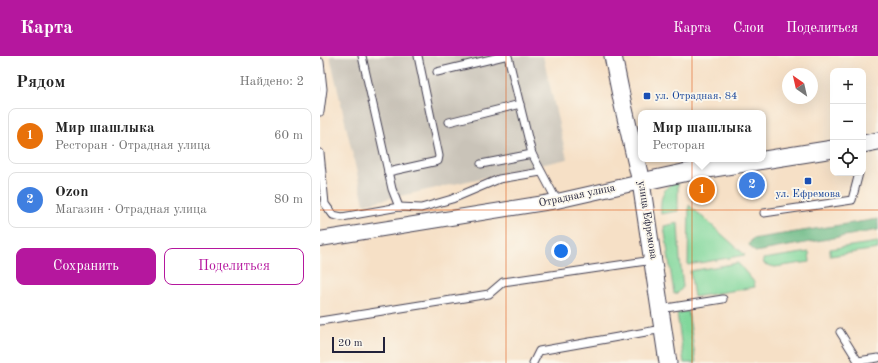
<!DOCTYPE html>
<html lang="ru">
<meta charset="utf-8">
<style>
:root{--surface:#fff;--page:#f6f6f6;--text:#222;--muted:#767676;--line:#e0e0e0;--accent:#b5179e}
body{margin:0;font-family:"Old Standard TT",serif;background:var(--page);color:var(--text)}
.controls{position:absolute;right:12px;top:12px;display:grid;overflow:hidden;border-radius:8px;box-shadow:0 4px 16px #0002}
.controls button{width:36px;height:36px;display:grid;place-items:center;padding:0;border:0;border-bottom:1px solid var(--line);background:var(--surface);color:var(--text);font:20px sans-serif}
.compass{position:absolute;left:462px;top:12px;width:36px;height:36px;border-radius:50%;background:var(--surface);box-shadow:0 4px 16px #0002;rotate:326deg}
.scale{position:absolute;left:12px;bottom:10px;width:53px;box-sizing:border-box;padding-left:4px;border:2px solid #22223b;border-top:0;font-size:11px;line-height:14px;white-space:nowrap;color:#22223b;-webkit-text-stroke:3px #fbf7ec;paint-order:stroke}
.you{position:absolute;left:241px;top:195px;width:14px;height:14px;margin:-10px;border:3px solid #fff;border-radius:50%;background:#1a73e8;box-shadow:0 0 0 6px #1a73e833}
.badge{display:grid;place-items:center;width:26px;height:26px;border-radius:50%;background:var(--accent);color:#fff;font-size:13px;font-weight:700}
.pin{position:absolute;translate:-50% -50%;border:2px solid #fff;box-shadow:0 1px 4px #0006}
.popup{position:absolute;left:318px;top:54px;width:128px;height:52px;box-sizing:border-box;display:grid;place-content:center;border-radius:8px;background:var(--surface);filter:drop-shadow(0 1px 3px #0005);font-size:13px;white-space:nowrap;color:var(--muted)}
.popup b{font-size:15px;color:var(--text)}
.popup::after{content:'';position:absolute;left:50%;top:100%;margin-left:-8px;border:8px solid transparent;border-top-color:var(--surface)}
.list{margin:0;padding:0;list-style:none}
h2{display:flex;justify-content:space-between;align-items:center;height:52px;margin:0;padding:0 16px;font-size:17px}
h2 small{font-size:13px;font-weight:400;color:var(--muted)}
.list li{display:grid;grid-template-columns:26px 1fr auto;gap:12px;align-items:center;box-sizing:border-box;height:56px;margin:0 8px 8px;padding:0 8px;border:1px solid var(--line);border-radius:8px}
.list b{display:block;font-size:15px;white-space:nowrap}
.list p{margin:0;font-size:13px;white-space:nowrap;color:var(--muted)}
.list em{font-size:13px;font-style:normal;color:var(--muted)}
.actions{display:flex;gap:8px;padding:12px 16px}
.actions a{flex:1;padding:9px 0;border:1px solid var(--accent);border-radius:8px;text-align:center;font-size:14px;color:var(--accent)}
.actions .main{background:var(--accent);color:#fff}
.icon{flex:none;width:22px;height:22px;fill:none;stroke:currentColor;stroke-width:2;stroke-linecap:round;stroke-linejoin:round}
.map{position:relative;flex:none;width:558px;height:307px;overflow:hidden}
header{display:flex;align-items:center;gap:24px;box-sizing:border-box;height:56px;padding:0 20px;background:var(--accent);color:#fff}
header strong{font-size:19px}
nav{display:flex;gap:22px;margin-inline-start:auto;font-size:14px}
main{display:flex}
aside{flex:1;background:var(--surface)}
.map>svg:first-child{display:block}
.industrial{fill:#c9c3b8}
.green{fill:#81d79b;stroke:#527c6b}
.forest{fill:#68b883;stroke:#456d5f}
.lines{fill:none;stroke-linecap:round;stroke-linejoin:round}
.service-casing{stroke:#423e50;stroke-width:9}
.minor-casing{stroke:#423e50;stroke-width:16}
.tertiary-casing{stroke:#423e50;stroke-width:19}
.service{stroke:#fff;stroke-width:7}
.minor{stroke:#fff;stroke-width:14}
.tertiary{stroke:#fff;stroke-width:17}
.grid{fill:none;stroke:#de560e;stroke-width:1;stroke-opacity:0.55}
.transit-dot{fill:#1a4fb4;stroke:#fbf7ec;stroke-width:1.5}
.labels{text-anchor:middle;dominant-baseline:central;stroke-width:3.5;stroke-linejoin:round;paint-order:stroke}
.transit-label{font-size:11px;fill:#164399;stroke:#fbf7ec;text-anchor:start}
.street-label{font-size:11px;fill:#22223b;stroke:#fbf7ec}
</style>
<header>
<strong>Карта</strong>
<nav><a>Карта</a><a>Слои</a><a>Поделиться</a></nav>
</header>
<main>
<aside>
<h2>Рядом<small>Найдено: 2</small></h2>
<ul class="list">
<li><span class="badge" style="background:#e8710a">1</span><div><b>Мир шашлыка</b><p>Ресторан · Отрадная улица</p></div><em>60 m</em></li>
<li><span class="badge" style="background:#3f7fe0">2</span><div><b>Ozon</b><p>Магазин · Отрадная улица</p></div><em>80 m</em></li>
</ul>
<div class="actions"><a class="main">Сохранить</a><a>Поделиться</a></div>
</aside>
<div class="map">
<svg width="558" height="307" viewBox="0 0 558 307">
<rect width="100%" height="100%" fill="#fbf7ec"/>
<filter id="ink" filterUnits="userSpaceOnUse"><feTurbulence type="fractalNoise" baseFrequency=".025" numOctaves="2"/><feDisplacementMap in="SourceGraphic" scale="8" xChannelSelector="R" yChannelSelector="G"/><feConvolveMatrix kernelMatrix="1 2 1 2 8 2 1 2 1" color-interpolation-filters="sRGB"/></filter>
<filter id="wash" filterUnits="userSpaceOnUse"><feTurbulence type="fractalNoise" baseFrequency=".012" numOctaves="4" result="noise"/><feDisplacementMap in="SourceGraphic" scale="16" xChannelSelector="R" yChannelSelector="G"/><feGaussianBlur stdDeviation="0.9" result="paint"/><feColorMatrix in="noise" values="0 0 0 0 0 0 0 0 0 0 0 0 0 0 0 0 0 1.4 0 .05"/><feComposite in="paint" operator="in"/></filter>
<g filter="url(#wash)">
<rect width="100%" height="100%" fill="#f6e0c6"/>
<path class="industrial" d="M10,0H223L247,103L44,148Z"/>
<g class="green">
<path d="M353,127H358V155L341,158C340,146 341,133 353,127Z"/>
<path d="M369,149L425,199L368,209Z"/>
<path d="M358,167L360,204L363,231L358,237L354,238L344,170Z"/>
<path d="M558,186V193L510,200V193Z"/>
<path d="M489,196L490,206L455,211L444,208L443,203Z"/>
<path d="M418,207L434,226L435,231L374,241L370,215Z"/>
<path d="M368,255L376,307H364L357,257Z"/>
</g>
<path class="forest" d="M558,163V174L435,196L429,189L432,183Z"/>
</g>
<g filter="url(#ink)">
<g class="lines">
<g class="service-casing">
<g id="service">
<path d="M42,0L72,133L79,151"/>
<path d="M188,0L212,98L237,145"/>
<path d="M117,16L184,0"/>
<path d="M0,56L3,33L0,6"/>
<path d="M129,66L200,48"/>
<path d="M0,97L5,148L13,159L22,161L79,151L101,152L132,143L179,123L221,116"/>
<path d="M161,108L212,98"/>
<path d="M68,116L118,105L119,100L98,0"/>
<path d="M444,157L532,144L539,117"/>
<path d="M340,253L403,243"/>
<path d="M0,265L169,238L183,226L333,204"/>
<path d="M520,276L538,305L558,302"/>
<path d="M213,307L219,295L343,273"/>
</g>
</g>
<g class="minor-casing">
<path id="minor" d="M0,183L237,145L321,126"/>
</g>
<g class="tertiary-casing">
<g id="tertiary">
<path d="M293,0L303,49L321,126L348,307"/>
<path d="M543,88L558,85"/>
<path d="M321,126L363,117L513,93"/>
</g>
</g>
<use href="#service" class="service"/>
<use href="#minor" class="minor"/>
<use href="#tertiary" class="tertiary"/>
</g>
</g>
<path class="grid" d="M186,0V307M372,0V307M0,154H558"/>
<g class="transit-dot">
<rect x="323" y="36" width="8" height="8" rx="2"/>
<rect x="484" y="121" width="8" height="8" rx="2"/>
</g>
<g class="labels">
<g class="transit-label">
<text x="335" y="40">ул. Отрадная, 84</text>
<text x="488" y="138" text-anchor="middle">ул. Ефремова</text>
</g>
<g class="street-label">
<text transform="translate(257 140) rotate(-12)">Отрадная улица</text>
<text transform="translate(327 164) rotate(81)">улица Ефремова</text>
</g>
</g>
</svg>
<div class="controls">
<button>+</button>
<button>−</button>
<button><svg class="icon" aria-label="locate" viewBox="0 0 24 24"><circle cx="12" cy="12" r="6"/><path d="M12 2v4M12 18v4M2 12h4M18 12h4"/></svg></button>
</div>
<svg class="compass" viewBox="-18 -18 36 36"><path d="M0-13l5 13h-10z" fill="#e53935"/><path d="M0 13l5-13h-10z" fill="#767676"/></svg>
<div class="scale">20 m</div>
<div class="you"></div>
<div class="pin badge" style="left:382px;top:134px;background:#e8710a">1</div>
<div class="popup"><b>Мир шашлыка</b>Ресторан</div>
<div class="pin badge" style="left:432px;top:129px;background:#3f7fe0">2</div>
</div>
</main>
